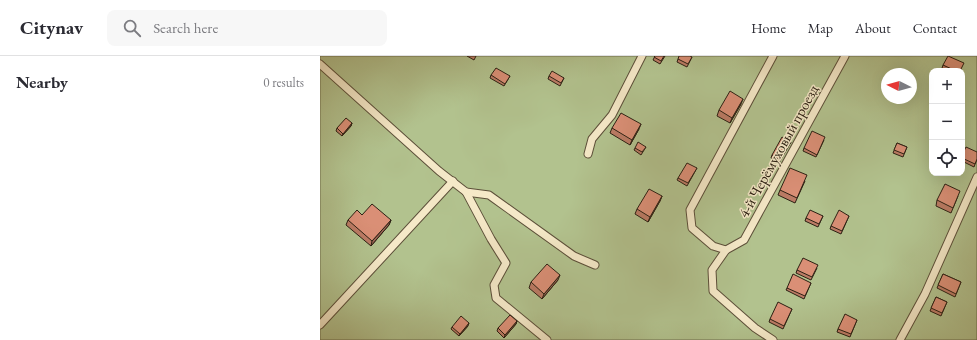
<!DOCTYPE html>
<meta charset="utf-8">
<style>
:root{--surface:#fff;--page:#f7f7f7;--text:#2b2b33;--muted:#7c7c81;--line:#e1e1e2}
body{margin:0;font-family:"EB Garamond",serif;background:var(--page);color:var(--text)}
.controls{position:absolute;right:12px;top:12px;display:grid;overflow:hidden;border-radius:8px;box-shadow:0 4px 16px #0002}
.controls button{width:36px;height:36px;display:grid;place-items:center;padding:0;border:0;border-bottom:1px solid var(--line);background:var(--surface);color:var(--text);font:20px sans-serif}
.compass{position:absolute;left:561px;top:12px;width:36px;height:36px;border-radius:50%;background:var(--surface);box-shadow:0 4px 16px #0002;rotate:276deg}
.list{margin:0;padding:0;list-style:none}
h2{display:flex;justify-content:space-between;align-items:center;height:52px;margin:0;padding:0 16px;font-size:17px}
h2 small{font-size:13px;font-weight:400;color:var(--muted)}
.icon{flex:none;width:22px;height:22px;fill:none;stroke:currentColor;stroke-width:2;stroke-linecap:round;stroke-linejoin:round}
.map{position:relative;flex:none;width:657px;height:284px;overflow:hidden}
header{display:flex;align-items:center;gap:24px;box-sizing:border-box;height:56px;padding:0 20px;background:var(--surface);border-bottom:1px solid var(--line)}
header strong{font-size:19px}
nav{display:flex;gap:22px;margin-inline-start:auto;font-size:14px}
.search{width:280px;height:36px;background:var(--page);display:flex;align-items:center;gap:10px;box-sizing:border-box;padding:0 14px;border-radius:8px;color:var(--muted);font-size:15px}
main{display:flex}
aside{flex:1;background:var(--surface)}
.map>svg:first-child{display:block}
.green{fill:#b2c28e;stroke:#6e7150;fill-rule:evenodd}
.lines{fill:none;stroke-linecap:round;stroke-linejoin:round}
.lane-casing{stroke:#5c4f39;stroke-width:9}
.lane{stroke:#f5e9c8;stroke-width:7}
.wall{fill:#bb7b65;stroke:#2b2013}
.shaded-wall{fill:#996453;stroke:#2b2013}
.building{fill:#da8f76;stroke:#2b2013}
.labels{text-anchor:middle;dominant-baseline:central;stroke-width:3;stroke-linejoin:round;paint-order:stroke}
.street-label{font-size:15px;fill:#2b2013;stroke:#f5e9c8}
</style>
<header>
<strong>Citynav</strong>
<div class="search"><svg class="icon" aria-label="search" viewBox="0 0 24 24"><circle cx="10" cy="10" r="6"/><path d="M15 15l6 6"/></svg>Search here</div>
<nav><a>Home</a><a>Map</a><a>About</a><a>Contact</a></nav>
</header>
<main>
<aside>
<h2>Nearby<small>0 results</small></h2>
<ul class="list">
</ul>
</aside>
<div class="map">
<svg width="657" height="284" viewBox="0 0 657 284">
<rect width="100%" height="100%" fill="#f0ddaa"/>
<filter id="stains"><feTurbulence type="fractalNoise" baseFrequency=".005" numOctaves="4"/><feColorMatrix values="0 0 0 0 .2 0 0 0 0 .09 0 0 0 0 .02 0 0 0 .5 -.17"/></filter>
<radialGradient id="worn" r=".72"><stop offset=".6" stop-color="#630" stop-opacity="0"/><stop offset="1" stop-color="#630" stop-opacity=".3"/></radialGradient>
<path class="green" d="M0,0H657V284H0ZM612,15H642V117H612ZM567,18H591V42H567Z"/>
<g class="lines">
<g class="lane-casing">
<g id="lane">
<path d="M0,8L119,115L146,136L169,139L254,200L275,209"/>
<path d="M268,98L272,83L292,59L322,0"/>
<path d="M146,136L171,183L186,207L174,229L176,242L227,284"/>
<path d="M406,194L393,190L372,172L370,154L453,0"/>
<path d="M0,269L133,125"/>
<path d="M453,284L435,272L393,235L392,214L406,194L424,184L525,0"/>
<path d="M580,284L605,238L657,121"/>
</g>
</g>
<use href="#lane" class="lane"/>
</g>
<g class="wall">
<path d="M147,0H156L154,4Z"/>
<path d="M335,0H345L340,8L333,4Z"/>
<path d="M372,1L367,11L357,6L358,3Z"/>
<path d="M623,9L641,15H629L622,12Z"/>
<path d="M171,19L190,20L184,30L170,22Z"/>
<path d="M229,20L244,22L240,30L228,23Z"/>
<path d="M421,48L410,67L397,60L399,54Z"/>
<path d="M32,67L31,70L22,80L16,75L17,72Z"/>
<path d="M292,72L319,73L310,89L290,77Z"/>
<path d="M504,84L496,101L483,95L484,92Z"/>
<path d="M471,86L459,107L451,102L452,99Z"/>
<path d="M577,87L587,91L583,101L573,97Z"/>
<path d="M326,91L321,99L314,94L315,92Z"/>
<path d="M642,99L657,103L654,111L642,105Z"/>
<path d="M377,112L367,130L357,124L358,122Z"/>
<path d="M485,125L475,147L458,139L460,134Z"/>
<path d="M342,140L340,145L328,166L315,158L317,153Z"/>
<path d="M638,140L631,157L616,150L617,144Z"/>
<path d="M42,159L71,164L69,169L51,190L26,169L28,164Z"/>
<path d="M503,160L498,171L485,165L486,162Z"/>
<path d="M529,160L521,178L510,173L511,170Z"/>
<path d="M497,212L491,224L476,217L477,214Z"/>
<path d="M623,218L641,226L635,241L617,232Z"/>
<path d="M238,224L222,243L209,232L211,226Z"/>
<path d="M491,227L484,243L466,234L467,232Z"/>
<path d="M616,241L627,246L621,260L610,255Z"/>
<path d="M472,253L463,273L449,266L450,263Z"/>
<path d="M537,264L530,281L517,276L518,273Z"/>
<path d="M197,265L196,268L184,282L177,275L178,272Z"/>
<path d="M148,270L139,280L131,273L132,271Z"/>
</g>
<g class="shaded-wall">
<path d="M423,43L421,48L410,67L412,62Z"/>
<path d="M32,67L31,70L22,80L23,78Z"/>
<path d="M321,68L319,73L310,89L312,84Z"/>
<path d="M342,140L340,145L328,166L330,161Z"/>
<path d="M71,164L69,169L51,190L52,185Z"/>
<path d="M240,219L238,224L222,243L224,238Z"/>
<path d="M197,265L196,268L184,282L185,279Z"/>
<path d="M149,267L148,270L139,280L140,278Z"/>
</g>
<g class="building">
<path d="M335,0H344L341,5L334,1Z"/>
<path d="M359,0H370L372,1L368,8L358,3Z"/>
<path d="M628,0L644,7L640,15H636L623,9Z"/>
<path d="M176,12L190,20L185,28L171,19Z"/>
<path d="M232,15L244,22L241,27L229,20Z"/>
<path d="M410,35L423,43L412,62L399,54Z"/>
<path d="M301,57L321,68L312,84L292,72Z"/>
<path d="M26,62L32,67L23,78L17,72Z"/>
<path d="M492,75L505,81L497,99L484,92Z"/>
<path d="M462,81L471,86L460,104L452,99Z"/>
<path d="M318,86L326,91L322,96L315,92Z"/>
<path d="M577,87L587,91L584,98L574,94Z"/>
<path d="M646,91L657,96V103L655,108L642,102V99Z"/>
<path d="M367,107L377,112L368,127L358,122Z"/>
<path d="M470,112L487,119L477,142L460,134Z"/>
<path d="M625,128L640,135L633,152L617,144Z"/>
<path d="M329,133L342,140L330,161L317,153Z"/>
<path d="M52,148L71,164L52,185L28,164L37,154L42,159Z"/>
<path d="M490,154L503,160L499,168L486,162Z"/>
<path d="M519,154L529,160L522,175L511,170Z"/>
<path d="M483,202L498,209L492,221L477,214Z"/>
<path d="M227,208L240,219L224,238L211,226Z"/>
<path d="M473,218L491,227L485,240L467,232Z"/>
<path d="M623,218L641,226L636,238L618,229Z"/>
<path d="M616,241L627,246L622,257L611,252Z"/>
<path d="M458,246L472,253L464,270L450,263Z"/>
<path d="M525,258L537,264L531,278L518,273Z"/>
<path d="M190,259L197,265L185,279L178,272Z"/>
<path d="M141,260L149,267L140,278L132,271Z"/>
</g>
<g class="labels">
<g class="street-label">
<text transform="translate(458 95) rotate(-61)">4-й Черёмуховый проезд</text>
</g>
</g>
<rect width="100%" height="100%" filter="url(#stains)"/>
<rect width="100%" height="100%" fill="url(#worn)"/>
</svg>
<div class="controls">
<button>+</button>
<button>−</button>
<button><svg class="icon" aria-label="locate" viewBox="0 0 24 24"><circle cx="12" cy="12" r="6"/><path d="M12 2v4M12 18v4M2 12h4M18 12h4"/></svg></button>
</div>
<svg class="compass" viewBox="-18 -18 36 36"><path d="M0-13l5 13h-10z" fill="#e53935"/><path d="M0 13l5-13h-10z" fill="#7c7c81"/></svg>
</div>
</main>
